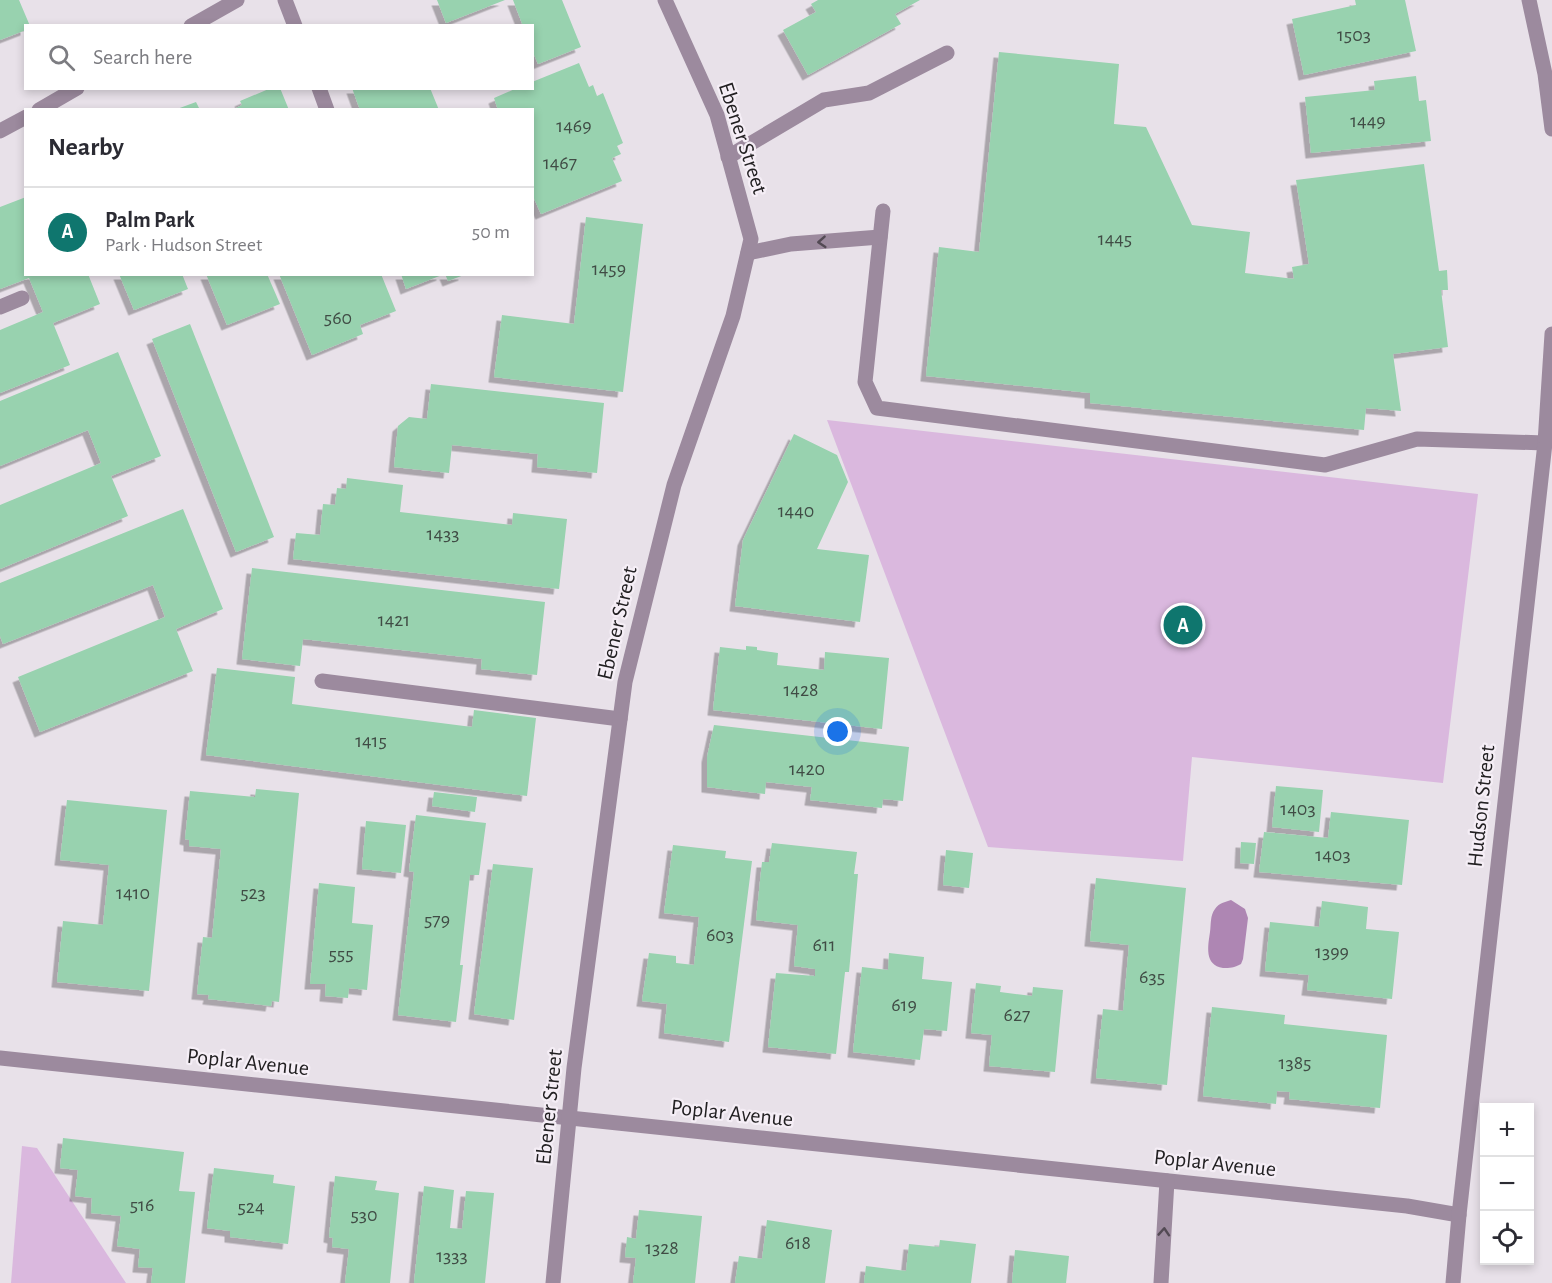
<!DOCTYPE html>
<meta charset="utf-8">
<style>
:root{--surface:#fff;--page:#f7f7f7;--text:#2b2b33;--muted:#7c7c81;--line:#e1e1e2;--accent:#0f766e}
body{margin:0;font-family:"Alegreya Sans",sans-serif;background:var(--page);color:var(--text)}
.controls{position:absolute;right:18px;bottom:18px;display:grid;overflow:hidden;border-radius:0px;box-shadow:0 3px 9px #0003}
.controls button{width:54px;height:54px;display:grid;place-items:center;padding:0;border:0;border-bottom:2px solid var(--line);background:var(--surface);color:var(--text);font:30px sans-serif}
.you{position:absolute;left:838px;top:732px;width:21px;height:21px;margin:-15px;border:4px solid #fff;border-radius:50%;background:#1a73e8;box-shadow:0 0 0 9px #1a73e833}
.badge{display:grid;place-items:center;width:39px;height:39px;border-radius:50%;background:var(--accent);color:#fff;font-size:20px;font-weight:700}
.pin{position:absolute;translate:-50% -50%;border:3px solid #fff;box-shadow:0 2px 6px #0006}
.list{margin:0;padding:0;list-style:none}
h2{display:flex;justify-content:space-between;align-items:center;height:78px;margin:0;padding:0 24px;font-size:26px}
h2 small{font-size:20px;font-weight:400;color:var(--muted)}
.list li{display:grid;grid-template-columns:39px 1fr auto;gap:18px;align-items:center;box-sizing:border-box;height:90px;padding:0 24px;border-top:2px solid var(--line)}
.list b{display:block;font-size:22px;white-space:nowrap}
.list p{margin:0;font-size:20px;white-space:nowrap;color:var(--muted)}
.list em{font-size:20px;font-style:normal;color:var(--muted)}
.icon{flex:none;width:33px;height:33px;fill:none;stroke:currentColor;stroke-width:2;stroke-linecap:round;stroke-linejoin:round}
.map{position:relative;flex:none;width:1552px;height:1283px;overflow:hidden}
.search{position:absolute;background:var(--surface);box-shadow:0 3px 9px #0003;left:24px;top:24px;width:510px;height:66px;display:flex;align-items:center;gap:15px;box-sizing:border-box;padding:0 21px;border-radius:0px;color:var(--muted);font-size:22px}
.panel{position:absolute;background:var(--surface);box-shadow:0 3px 9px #0003;left:24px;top:108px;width:510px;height:168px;border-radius:0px}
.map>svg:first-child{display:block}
.green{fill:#dab8de}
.water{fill:#ae86b3}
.building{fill:#98d2af;filter:url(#shadow)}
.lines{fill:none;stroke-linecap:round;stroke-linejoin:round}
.minor{stroke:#9c8a9e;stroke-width:15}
.oneway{stroke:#534a54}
.labels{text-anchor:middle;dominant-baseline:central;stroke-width:4.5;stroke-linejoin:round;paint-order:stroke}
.number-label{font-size:20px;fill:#404c45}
.street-label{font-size:22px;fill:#222022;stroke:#f5eef6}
</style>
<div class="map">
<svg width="1552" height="1283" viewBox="0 0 1552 1283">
<defs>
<filter id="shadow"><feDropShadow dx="-5.5" dy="5.5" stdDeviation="0" flood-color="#0004"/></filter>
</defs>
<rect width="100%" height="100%" fill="#e8e1e9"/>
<g class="green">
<path d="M827,420L1478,494L1443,783L1192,757L1183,861L988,847Z"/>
<path d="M22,1146L37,1148L126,1283H11Z"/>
</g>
<path class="water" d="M1231,900L1245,909L1248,918L1243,959L1241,964C1234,968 1230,968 1223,968C1204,965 1208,946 1210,932C1211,925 1210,915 1215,909C1219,903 1225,902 1231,900Z"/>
<g class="building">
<path d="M0,0H19L30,26H26V30L0,40Z"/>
<path d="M437,0H505L446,23Z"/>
<path d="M513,0H562L581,47L538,64L532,50V26H523Z"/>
<path d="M818,0H920L895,14L901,24L808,75L783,30L816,12L811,4Z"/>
<path d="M1355,0H1405L1416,51L1304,75L1292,19L1356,5Z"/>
<path d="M999,52L1119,64L1114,124L1146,127L1192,225L1250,232L1245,273L1294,279L1292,267L1309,264L1296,180L1424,164L1439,271L1447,270L1448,290H1441L1448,347L1393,354L1401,411L1366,408L1364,430L1090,403V393L926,376L939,247L979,252Z"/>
<path d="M579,63L589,87L593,85L597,96L603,93L623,143L617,146L621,154L612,158L622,181L541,214L532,194V110H498L494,98L517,88H532V82Z"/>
<path d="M1416,76L1419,101L1426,100L1431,141L1311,153L1305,97L1375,90L1374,81Z"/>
<path d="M271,88H280L289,110H232L242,105L240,101Z"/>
<path d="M352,88H430L439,110H360Z"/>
<path d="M196,102L200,110H177V109Z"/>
<path d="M26,197V274H88L100,304L53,323L70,365L0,393V330L43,312L29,278L0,289V207Z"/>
<path d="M586,217L643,224L623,392L494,377L502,315L574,324Z"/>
<path d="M119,274H182L188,289L134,310Z"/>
<path d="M206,274H267L280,304L227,325Z"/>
<path d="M279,274H381L396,311L360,325L363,334L312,355Z"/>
<path d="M401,274H442V275L406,289Z"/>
<path d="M445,274H464V275L448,281Z"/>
<path d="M190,324L274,537L236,552L152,339Z"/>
<path d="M118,352L161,456L111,476L128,516L0,569V505L101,463L88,430L0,466V401Z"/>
<path d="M431,384L604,403L597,473L537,467L538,454L452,445L449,473L394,467L398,426L409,417L427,419Z"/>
<path d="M794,434L837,455L848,482L817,549L869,555L860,622L735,606L743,540Z"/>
<path d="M347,478L403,485L400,512L512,525L513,513L567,519L559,589L293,559L296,533L320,535L323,504L335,505L337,488L346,489Z"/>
<path d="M183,509L223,609L176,629L193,671L40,732L18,677L165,617L153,585L3,644L0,636V583Z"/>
<path d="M252,568L545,602L537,675L481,669L482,659L303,639L300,666L242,659Z"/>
<path d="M746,646L757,647V650L778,653L777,665L824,670L825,652L889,658L882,729L713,710L720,647L746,650Z"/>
<path d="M217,668L295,677L292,704L472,727L474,710L536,718L527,796L206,755Z"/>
<path d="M714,725L909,747L903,801L883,799L882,808L810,800L812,787L766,782L765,794L707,787V757Z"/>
<path d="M1276,786L1323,790L1319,832L1272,827Z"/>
<path d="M256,789L299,793L279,1002L272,1001L271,1006L208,999L209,995L197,994L203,937L212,938L221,849L189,846V840L185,839L190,791L255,797Z"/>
<path d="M434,792L477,797L475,812L432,806Z"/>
<path d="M67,800L167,810L149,991L57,982L63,921L103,925L109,865L60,860Z"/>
<path d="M1331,812L1409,820L1402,885L1259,872L1264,832L1328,838Z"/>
<path d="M416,815L486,823L479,875H470L460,965H463L456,1022L398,1015L414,872L409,871Z"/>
<path d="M366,821L406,825L401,873L362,869Z"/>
<path d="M1241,842L1256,843L1254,864L1240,863Z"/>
<path d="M772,843L857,852L854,874H858L849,972H845L836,1054L768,1047L776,973L815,976V969L794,966L798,925L756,920L762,862H769Z"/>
<path d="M673,845L726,851L725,858L752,861L729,1042L664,1033L667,1004L642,1001L649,953L676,956V963L694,965L699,917L664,913Z"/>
<path d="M946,850L973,853L969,888L943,885Z"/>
<path d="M493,864L533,868L514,1020L474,1014Z"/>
<path d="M1096,878L1186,888L1167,1085L1096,1078L1103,1009L1123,1011L1129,945L1090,941Z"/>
<path d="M319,883L355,887L352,923L373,925L367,990L349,988L348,998L325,996L326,984H310Z"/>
<path d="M1322,901L1368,907L1366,929L1399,932L1392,999L1307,990L1309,975L1265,971L1270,922L1319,927Z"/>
<path d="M889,953L924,957L922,979L952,982L947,1031L924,1029L920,1060L853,1052L862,967L888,970Z"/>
<path d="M976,983L1001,986L1000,992L1032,996L1033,987L1063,990L1055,1072L989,1066L992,1035L971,1033Z"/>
<path d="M1212,1007L1285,1015L1284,1024L1387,1035L1380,1108L1289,1099L1290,1092L1277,1091L1276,1104L1203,1096Z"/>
<path d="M63,1138L184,1152L179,1191L195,1192L185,1283H151L153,1268L138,1267L140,1249L117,1246L121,1216L91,1213L92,1198L75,1196L78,1170L60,1168Z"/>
<path d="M214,1168L274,1175L273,1183L295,1186L288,1244L230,1237V1231L207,1228Z"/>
<path d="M335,1176L377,1181L375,1190L399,1193L390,1283H345L349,1249L332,1247L333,1238L329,1237Z"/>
<path d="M424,1186L454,1190L450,1228L462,1229L466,1191L494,1193L485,1283H414Z"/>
<path d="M639,1210L702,1216L695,1283H633L636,1258L625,1257L627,1237L636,1239Z"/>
<path d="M767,1220L832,1230L825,1283H735L739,1256L762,1259Z"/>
<path d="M940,1240L976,1244L971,1283H864L866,1266L906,1271L909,1244L939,1247Z"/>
<path d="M1015,1250L1069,1256L1066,1283H1012Z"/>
</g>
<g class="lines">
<g class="minor">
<path d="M285,0L295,26"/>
<path d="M1529,0L1545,74L1552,129"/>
<path d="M191,26L237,0"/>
<path d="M319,88L327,110"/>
<path d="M39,110L77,88"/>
<path d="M0,131L26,117"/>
<path d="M728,157L824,100L869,93L947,53"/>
<path d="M883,211L865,382L877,408L1325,465L1417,439L1545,443"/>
<path d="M748,253L791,244L880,237"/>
<path d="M0,307L22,298"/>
<path d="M322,681L620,719"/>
<path d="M0,1058L1407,1206L1459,1215"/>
<path d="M553,1283L574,1068L625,682L674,485L733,316L751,239L717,115L665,0"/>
<path d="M1161,1283L1167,1181"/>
<path d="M1453,1283L1459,1215L1545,443L1552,334"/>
</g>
</g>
<defs><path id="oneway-chevron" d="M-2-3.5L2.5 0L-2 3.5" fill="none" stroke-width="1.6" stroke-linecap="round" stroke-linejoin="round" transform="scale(1.5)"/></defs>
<g class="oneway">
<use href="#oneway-chevron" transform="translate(822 242) rotate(176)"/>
<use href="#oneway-chevron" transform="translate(1164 1232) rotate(-86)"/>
</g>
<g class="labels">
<g class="number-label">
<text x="1354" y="35">1503</text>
<text x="1368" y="121">1449</text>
<text x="574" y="126">1469</text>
<text x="560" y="163">1467</text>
<text x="1115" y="239">1445</text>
<text x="609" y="269">1459</text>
<text x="338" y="318">560</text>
<text x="796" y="511">1440</text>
<text x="443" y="534">1433</text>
<text x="394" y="620">1421</text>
<text x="801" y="690">1428</text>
<text x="371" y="741">1415</text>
<text x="807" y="769">1420</text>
<text x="1298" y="809">1403</text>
<text x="1333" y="855">1403</text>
<text x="133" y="893">1410</text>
<text x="253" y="893">523</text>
<text x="437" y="920">579</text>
<text x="720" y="935">603</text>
<text x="824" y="945">611</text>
<text x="1332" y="952">1399</text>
<text x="341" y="954">555</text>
<text x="1152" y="977">635</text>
<text x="904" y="1005">619</text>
<text x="1017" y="1015">627</text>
<text x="1295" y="1063">1385</text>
<text x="142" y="1205">516</text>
<text x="251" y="1207">524</text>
<text x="364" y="1215">530</text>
<text x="798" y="1243">618</text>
<text x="662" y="1248">1328</text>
<text x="452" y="1256">1333</text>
</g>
<g class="street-label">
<text transform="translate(743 138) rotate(72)">Ebener Street</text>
<text transform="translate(617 623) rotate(-77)">Ebener Street</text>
<text transform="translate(1481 806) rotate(-84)">Hudson Street</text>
<text transform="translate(248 1062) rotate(6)">Poplar Avenue</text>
<text transform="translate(549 1107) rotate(-84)">Ebener Street</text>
<text transform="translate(732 1113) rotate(6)">Poplar Avenue</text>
<text transform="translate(1215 1163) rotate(6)">Poplar Avenue</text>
</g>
</g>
</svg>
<div class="controls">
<button>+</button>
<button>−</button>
<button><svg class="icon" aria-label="locate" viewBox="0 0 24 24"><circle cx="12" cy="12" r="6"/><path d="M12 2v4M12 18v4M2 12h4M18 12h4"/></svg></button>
</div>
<div class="you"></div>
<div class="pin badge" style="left:1183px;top:625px">A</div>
<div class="search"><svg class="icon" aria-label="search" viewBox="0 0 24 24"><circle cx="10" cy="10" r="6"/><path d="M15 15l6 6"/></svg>Search here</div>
<section class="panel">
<h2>Nearby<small></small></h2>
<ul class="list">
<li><span class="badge">A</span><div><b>Palm Park</b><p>Park · Hudson Street</p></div><em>50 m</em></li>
</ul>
</section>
</div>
